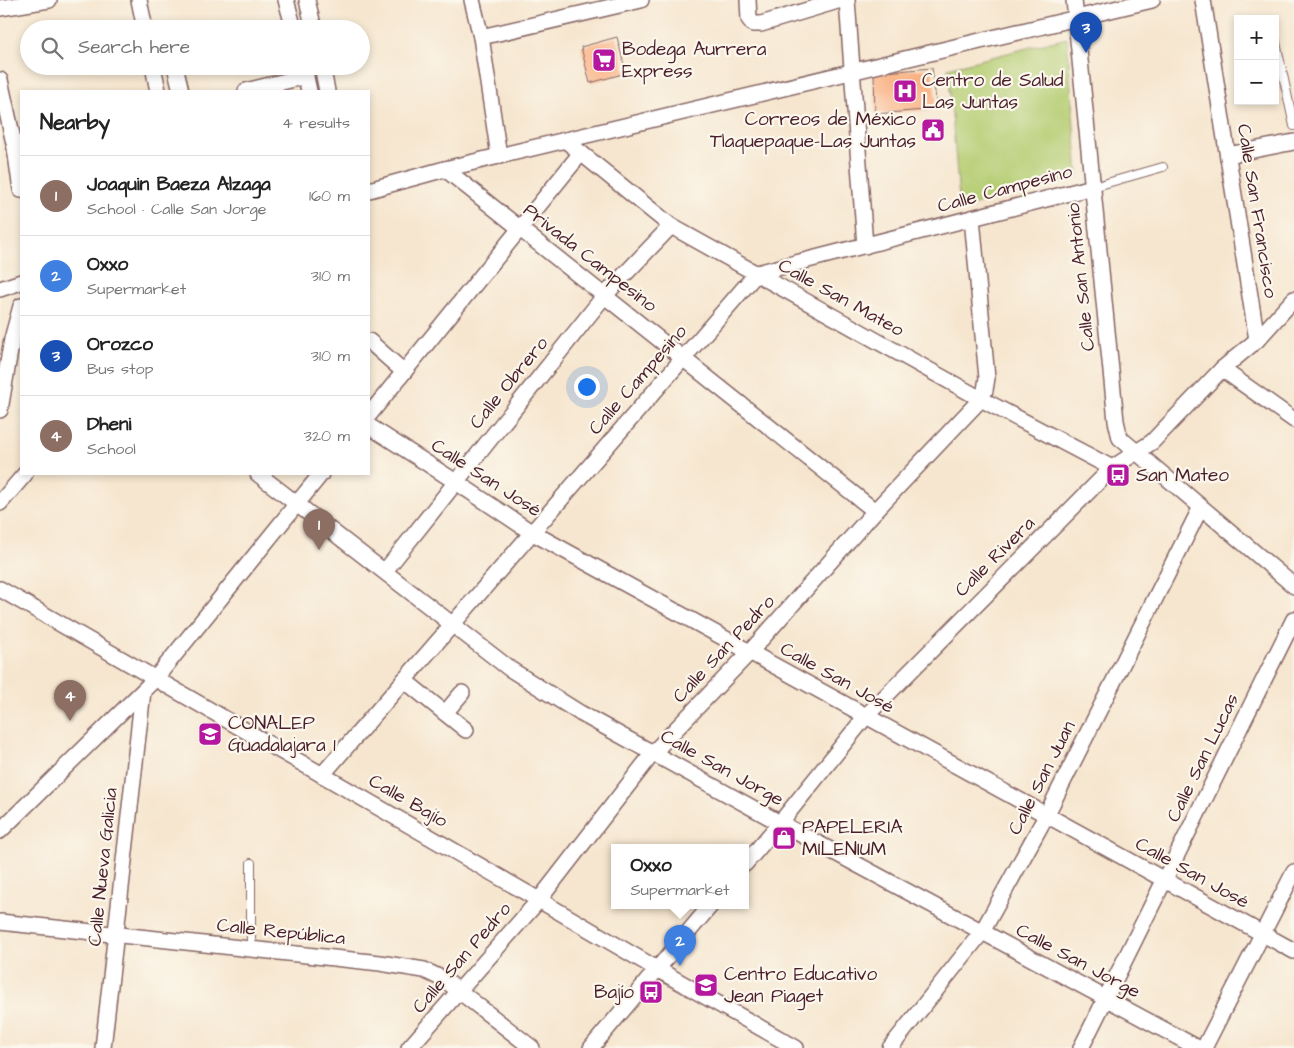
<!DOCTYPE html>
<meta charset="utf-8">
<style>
:root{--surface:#fff;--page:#f2f2f2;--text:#222;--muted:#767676;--line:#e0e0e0;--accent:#b5179e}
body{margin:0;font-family:"Architects Daughter",sans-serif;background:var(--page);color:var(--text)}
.controls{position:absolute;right:15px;top:15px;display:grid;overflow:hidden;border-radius:0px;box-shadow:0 2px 8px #0003}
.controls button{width:45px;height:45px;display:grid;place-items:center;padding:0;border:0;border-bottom:1px solid var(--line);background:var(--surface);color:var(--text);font:25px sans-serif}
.you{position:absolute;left:586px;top:386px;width:18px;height:18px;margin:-12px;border:4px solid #fff;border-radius:50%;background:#1a73e8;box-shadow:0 0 0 8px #1a73e833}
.badge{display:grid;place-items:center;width:32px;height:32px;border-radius:50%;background:var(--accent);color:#fff;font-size:16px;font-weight:700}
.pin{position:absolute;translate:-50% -41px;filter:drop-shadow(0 1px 2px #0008)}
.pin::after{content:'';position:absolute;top:26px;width:18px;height:15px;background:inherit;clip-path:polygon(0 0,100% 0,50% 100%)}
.popup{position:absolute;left:611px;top:844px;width:138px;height:65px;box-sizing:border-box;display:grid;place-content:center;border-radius:0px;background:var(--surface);filter:drop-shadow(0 1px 4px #0005);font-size:16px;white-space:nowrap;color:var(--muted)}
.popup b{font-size:19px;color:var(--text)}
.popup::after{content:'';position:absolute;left:50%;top:100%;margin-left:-10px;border:10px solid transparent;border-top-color:var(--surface)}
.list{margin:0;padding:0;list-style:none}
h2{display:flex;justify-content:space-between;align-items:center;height:65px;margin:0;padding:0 20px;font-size:21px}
h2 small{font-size:16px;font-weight:400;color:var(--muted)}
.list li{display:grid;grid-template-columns:32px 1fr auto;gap:15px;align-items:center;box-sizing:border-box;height:80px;padding:0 20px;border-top:1px solid var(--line)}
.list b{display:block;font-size:19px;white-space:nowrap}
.list p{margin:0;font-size:16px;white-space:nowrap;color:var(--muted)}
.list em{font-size:16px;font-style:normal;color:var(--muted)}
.icon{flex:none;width:28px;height:28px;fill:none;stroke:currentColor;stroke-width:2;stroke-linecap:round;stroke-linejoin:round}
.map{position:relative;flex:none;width:1294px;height:1048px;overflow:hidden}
.search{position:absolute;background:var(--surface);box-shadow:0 2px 8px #0003;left:20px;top:20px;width:350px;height:55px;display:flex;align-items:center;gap:12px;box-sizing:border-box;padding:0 18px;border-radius:28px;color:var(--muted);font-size:19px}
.panel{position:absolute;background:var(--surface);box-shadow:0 2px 8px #0003;left:20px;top:90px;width:350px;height:385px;border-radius:0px}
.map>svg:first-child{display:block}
.green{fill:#b5cd73;stroke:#80764f}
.building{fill:#f9b183}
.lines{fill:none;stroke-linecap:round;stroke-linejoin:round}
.lane-casing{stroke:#866564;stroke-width:10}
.street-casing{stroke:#866564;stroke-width:18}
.lane{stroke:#fff;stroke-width:8}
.street{stroke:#fff;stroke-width:15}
.labels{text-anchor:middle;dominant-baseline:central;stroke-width:4.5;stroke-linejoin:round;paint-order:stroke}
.poi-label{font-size:19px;fill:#4a1f2b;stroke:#fbf7ec;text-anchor:start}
.street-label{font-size:19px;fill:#4a1f2b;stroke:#fbf7ec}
</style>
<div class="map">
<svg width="1294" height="1048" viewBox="0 0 1294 1048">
<rect width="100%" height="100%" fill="#fbf7ec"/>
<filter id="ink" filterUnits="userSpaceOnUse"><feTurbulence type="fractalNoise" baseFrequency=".02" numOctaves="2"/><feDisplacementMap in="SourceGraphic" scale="10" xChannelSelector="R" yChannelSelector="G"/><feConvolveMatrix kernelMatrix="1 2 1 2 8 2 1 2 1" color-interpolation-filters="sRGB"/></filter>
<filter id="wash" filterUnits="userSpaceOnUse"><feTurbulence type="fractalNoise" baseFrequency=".0096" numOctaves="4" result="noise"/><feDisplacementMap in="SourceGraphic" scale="20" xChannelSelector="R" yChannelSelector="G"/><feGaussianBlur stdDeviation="1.12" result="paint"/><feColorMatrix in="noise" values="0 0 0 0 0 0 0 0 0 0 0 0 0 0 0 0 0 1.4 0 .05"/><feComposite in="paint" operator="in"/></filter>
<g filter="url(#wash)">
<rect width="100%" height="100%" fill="#f6e6cf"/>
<path class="green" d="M1067,38L1078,177L960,209L948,68Z"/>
<g id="blocks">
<g class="building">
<path d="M617,37L626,73L590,83L581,47Z"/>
<path d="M932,68L937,109L875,114L874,73Z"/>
</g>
</g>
</g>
<g filter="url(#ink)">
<use href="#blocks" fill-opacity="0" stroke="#866564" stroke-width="1"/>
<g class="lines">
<g class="lane-casing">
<g id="lane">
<path d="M1275,38L1294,126"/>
<path d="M1093,187L1163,167"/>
<path d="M251,949V863"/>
</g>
</g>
<g class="street-casing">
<g id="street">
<path d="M139,0L145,29"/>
<path d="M286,0L294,29"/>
<path d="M307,0L314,29"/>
<path d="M472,0L481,37L499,156"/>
<path d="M748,0L749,19L753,24H761L841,0"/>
<path d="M847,0L865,246"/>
<path d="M1074,0L1116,421L1120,438L1294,586"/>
<path d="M1203,0L1257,340"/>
<path d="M0,8L49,0"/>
<path d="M481,37L641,0"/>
<path d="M153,66L158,91"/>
<path d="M175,66L181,91"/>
<path d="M322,66L327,91"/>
<path d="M304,68L309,91"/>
<path d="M0,80L15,148L21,190"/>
<path d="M246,91L306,76"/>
<path d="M565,140L671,226L981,399L1112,468"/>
<path d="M1228,155L1294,142"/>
<path d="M445,169L875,511"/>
<path d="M369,190L445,169L499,156L1152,0"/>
<path d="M0,289L21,282"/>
<path d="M369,341L404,372"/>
<path d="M1222,369L1294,420"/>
<path d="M0,410L12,339L21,306"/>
<path d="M369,415L581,153"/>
<path d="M369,426L456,482L531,532L1294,951"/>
<path d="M258,474L510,669L580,713L780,823L1198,1048"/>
<path d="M0,503L25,474"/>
<path d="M385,571L605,295L671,226"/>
<path d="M0,589L539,900L657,969L796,1048"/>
<path d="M404,680L466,730"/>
<path d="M445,713L462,693"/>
<path d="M322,775L757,273L1093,187"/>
<path d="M0,831L155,679L321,474"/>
<path d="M745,864L780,823L866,716L1112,468L1152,442L1222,369L1257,340L1294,299"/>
<path d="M0,922L380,963L424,970L445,980L532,1048"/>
<path d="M103,1048L143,691"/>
<path d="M409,1048L539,900L653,753L750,652L875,511L981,399L985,390L987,378L972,218"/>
<path d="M591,1048L711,905"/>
<path d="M890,1048L982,932L1046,816L1201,507"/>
<path d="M1081,1048L1294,619"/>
<path d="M1204,1048L1294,872"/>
</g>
</g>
<use href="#lane" class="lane"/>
<use href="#street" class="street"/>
</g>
</g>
<defs>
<g id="supermarket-square" transform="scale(1.25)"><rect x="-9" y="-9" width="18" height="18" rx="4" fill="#b5179e" stroke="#fbf7ec"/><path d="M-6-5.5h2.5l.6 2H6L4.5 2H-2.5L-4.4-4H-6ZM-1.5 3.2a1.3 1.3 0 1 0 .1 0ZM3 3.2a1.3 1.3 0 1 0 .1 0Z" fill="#fff"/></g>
<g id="hospital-square" transform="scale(1.25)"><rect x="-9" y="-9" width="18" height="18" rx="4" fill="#b5179e" stroke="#fbf7ec"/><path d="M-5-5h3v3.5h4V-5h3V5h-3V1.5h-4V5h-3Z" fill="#fff"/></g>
<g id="civic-square" transform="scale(1.25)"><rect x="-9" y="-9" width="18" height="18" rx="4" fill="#b5179e" stroke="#fbf7ec"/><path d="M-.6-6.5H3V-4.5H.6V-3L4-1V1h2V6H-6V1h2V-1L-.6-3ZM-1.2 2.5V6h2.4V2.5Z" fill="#fff"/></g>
<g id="bus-square" transform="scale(1.25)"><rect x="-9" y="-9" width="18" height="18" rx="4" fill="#b5179e" stroke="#fbf7ec"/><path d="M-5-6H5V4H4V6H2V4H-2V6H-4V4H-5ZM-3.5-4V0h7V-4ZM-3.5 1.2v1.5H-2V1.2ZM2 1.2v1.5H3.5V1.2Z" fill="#fff"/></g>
<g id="university-square" transform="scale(1.25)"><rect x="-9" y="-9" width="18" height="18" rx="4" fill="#b5179e" stroke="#fbf7ec"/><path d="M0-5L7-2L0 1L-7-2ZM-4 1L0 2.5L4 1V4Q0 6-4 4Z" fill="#fff"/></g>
<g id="shop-square" transform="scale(1.25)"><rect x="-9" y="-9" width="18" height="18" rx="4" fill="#b5179e" stroke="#fbf7ec"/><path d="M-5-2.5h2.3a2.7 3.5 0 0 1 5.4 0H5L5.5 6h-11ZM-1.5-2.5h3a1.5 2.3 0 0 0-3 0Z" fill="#fff"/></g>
<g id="school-square" transform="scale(1.25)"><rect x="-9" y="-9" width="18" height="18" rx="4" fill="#b5179e" stroke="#fbf7ec"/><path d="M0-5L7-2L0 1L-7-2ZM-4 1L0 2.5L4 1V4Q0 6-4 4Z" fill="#fff"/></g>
</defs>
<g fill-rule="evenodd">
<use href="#supermarket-square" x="604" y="60"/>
<use href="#hospital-square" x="905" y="91"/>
<use href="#civic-square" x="933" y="130"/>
<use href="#bus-square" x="1118" y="475"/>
<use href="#university-square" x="210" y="734"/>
<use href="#shop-square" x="784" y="838"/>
<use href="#school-square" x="706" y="985"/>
<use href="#bus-square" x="651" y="992"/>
</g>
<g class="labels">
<g class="poi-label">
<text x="622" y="49">Bodega Aurrera<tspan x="622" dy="22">Express</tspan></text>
<text x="922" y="80">Centro de Salud<tspan x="922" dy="22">Las Juntas</tspan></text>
<text x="916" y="119" text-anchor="end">Correos de México<tspan x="916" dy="22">Tlaquepaque-Las Juntas</tspan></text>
<text x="1136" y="475">San Mateo</text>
<text x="228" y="723">CONALEP<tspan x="228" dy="22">Guadalajara 1</tspan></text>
<text x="802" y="827">PAPELERIA<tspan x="802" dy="22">MILENIUM</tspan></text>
<text x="724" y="974">Centro Educativo<tspan x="724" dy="22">Jean Piaget</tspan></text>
<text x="634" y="992" text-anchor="end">Bajío</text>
</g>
<g class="street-label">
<text transform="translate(1005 189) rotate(-15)">Calle Campesino</text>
<text transform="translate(1257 211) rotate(81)">Calle San Francisco</text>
<text transform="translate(590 258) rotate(38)">Privada Campesino</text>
<text transform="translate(1081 277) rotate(-96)">Calle San Antonio</text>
<text transform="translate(841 298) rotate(29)">Calle San Mateo</text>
<text transform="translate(638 380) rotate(-49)">Calle Campesino</text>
<text transform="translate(509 383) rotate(-51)">Calle Obrero</text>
<text transform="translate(486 478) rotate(33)">Calle San José</text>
<text transform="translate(995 557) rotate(-45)">Calle Rivera</text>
<text transform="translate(724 649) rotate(-47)">Calle San Pedro</text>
<text transform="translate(837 678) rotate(29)">Calle San José</text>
<text transform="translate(1203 758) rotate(-64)">Calle San Lucas</text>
<text transform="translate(722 768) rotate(29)">Calle San Jorge</text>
<text transform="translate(1042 778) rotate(-63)">Calle San Juan</text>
<text transform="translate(408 801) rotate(30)">Calle Bajío</text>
<text transform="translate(103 867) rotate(-84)">Calle Nueva Galicia</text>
<text transform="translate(1192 873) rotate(29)">Calle San José</text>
<text transform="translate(281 932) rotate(6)">Calle República</text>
<text transform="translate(462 958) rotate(-49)">Calle San Pedro</text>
<text transform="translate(1078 961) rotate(28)">Calle San Jorge</text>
</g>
</g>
</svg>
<div class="controls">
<button>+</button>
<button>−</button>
</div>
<div class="you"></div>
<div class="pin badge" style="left:319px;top:550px;background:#8d6e63">1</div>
<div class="pin badge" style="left:680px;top:966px;background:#3f7fe0">2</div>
<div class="popup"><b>Oxxo</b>Supermarket</div>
<div class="pin badge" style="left:1086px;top:53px;background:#1a4fb4">3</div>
<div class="pin badge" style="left:70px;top:721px;background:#8d6e63">4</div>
<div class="search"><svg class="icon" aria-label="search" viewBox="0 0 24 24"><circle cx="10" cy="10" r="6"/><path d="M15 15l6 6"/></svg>Search here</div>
<section class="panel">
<h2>Nearby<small>4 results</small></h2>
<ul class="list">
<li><span class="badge" style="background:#8d6e63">1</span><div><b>Joaquin Baeza Alzaga</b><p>School · Calle San Jorge</p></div><em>160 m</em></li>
<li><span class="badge" style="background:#3f7fe0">2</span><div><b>Oxxo</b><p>Supermarket</p></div><em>310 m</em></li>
<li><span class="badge" style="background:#1a4fb4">3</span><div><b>Orozco</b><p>Bus stop</p></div><em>310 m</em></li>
<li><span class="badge" style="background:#8d6e63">4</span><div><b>Dheni</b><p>School</p></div><em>320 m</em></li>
</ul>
</section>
</div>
